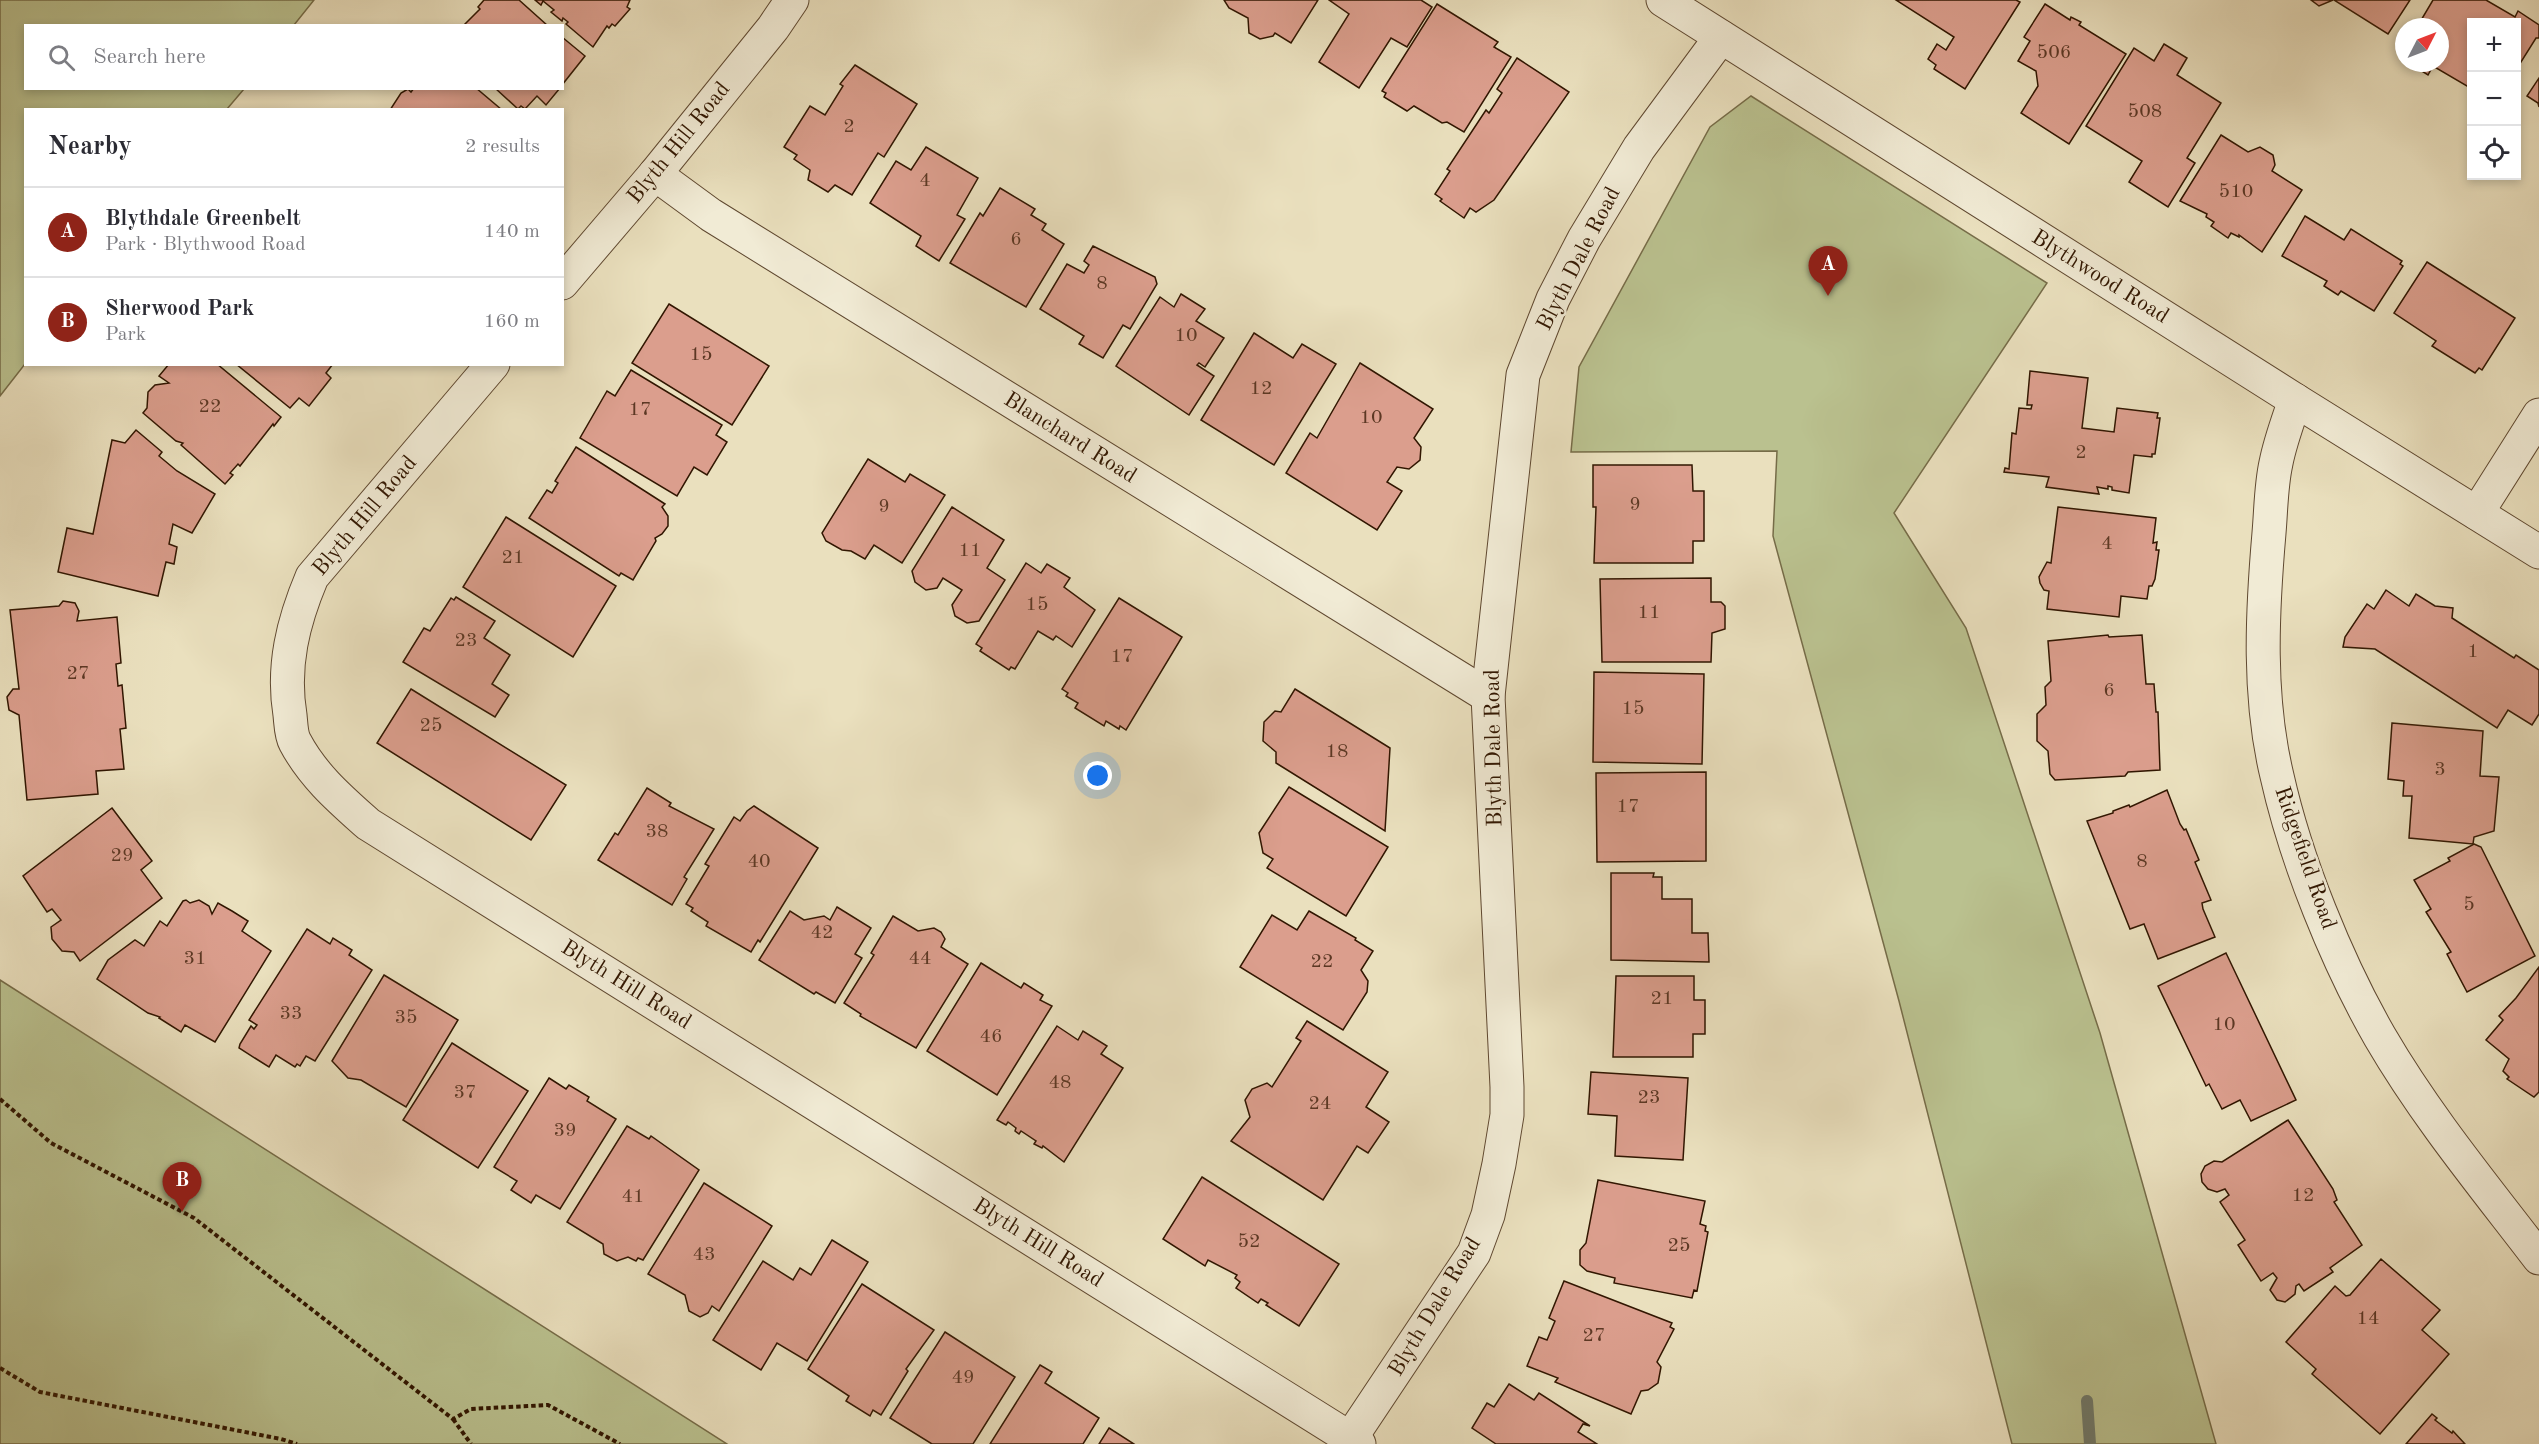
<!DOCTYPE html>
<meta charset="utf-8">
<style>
:root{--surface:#fff;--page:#f2f2f3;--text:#2b2b33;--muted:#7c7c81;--line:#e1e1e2;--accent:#8f2418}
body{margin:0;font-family:"Old Standard TT",serif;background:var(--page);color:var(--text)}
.controls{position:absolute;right:18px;top:18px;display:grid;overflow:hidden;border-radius:0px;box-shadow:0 3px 9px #0003}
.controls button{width:54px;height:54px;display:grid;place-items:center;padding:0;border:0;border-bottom:2px solid var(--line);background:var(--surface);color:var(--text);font:30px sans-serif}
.compass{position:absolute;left:2395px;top:18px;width:54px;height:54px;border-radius:50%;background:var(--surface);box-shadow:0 3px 9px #0003;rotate:48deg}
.you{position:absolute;left:1098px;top:776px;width:21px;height:21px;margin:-15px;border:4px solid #fff;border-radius:50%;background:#1a73e8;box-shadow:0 0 0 9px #1a73e833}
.badge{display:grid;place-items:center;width:39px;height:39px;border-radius:50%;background:var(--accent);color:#fff;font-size:20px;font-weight:700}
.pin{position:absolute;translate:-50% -50px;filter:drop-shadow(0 2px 3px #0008)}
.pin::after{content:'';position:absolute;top:32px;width:21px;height:18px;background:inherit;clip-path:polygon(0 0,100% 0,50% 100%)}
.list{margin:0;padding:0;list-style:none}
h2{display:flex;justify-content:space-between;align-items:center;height:78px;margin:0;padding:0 24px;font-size:26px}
h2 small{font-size:20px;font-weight:400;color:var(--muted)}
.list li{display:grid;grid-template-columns:39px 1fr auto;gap:18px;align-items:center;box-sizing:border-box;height:90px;padding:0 24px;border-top:2px solid var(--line)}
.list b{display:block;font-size:22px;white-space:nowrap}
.list p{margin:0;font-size:20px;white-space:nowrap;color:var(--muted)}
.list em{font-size:20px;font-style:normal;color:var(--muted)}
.icon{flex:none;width:33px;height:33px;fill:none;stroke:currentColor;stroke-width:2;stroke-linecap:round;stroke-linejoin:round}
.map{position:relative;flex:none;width:2539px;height:1444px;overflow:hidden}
.search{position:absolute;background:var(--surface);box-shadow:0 3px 9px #0003;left:24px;top:24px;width:540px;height:66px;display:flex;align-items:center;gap:15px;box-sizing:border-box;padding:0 21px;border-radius:0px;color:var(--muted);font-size:22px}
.panel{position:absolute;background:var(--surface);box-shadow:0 3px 9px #0003;left:24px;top:108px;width:540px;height:258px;border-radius:0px}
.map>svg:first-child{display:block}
.green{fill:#bac18f;stroke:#766c48;stroke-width:1.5}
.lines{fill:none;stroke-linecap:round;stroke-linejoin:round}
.stream{stroke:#6f7a6c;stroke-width:12}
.building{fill:#db9e8d;stroke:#311601;stroke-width:1.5}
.minor-casing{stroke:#5f4830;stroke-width:35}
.path{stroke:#311601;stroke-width:4;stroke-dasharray:4.5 3;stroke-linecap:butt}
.minor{stroke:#f1ebd5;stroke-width:33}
.labels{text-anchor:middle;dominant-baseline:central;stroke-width:5;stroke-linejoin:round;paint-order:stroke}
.number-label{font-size:20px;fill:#5c3824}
.street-label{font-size:22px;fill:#311601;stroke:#f1ebd5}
</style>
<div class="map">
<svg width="2539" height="1444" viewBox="0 0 2539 1444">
<rect width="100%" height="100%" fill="#eae0be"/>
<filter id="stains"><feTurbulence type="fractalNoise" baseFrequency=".00333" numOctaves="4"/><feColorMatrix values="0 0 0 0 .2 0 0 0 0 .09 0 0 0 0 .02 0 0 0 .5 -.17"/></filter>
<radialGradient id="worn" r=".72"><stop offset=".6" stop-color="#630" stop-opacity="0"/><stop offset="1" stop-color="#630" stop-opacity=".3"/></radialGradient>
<g class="green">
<path d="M0,0H314L294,25L26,26V88L244,89L227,109L26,110L25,364L0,396Z"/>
<path d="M1751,96L2047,283L1894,513L1966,628L2100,1033L2216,1444H2012L1899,1001L1773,536L1777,451L1571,452L1579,367L1710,127Z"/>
<path d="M0,980L727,1444H0Z"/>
</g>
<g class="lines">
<path class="stream" d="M2087,1401L2090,1444"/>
</g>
<g class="building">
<path d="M484,0H519L548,26H463L480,9L478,7Z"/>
<path d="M535,0H630L627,7L630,9L615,26L612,24L609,28L607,26L593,47L566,24L568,22L563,18L562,21L551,12L554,10L543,1L541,5Z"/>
<path d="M1224,0H1318L1291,43L1275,33L1273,36L1260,39L1249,33L1248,18L1229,8Z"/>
<path d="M1421,0L1432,7L1407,47L1391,38L1359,88L1319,62L1349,14L1329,0Z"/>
<path d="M1896,0H2016L2020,2L1965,89L1934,69L1936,65L1928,59L1937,44L1946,50L1954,37Z"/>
<path d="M2311,0H2333L2319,6Z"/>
<path d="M2334,0H2410L2388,34Z"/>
<path d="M2433,0H2486L2515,17L2518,11L2539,25V38H2536L2516,70V22H2472V89L2433,66L2428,75L2409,63H2440V27H2417Z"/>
<path d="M1437,4L1498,42L1494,47L1511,57L1464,132L1447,122L1442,123L1414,106L1407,111L1384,97L1386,93L1382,91Z"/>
<path d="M2045,4L2070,20L2071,17L2081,22L2079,25L2126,54L2069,144L2021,113L2038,86L2036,71L2018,61L2030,41L2024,37Z"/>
<path d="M562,37L585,56L562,85Z"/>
<path d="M2164,44L2187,58L2177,75L2221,103L2187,158L2195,163L2168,207L2129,182L2142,161L2086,126L2134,48L2154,61Z"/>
<path d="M1517,58L1569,92L1494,200L1476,212L1470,208L1464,218L1440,201L1442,199L1435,194L1450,171L1447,169L1486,110L1489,113L1502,93L1497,89Z"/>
<path d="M855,65L917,104L884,157L878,153L852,195L835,185L828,192L808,180L810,170L794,159L797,155L784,147L810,106L825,115L843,86L840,84Z"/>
<path d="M2539,78V107L2538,103L2527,96Z"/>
<path d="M414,88H476L502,110H390L401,93L408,89L411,92Z"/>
<path d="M495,88H560L546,105L537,96L525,109L521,106L518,109Z"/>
<path d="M2221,135L2248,152L2260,147L2273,155L2275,165L2272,171L2302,190L2262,252L2239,235V237L2231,233L2228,238L2211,226L2214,222L2206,217L2207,214L2180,201Z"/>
<path d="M926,147L978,178L957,215L965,219L939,261L916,246L921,236L870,203L896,161L911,170Z"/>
<path d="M1000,188L1035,209L1031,215L1046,224L1042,230L1064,244L1026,307L950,263L980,213L983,216Z"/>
<path d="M2305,216L2344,240L2351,229L2402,261L2400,264L2403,266L2374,311L2341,291L2338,295L2324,286L2327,281L2282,256Z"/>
<path d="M1093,246L1155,277L1157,284L1130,329L1123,325L1103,358L1079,344L1084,336L1040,309L1067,264L1084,273L1089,265L1084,261Z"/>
<path d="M2427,262L2515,318L2482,370L2479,368L2475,373L2432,346L2436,341L2394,313Z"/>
<path d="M1181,294L1205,309L1196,321L1224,338L1205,367L1199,363L1197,365L1214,376L1189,415L1116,366L1160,297L1174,307Z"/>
<path d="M669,304L769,366L732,425L632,363Z"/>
<path d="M1254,333L1293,358L1302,344L1336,364L1274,465L1201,420Z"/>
<path d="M1360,363L1433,409L1414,438L1421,447L1420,460L1409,469L1397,467L1387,482L1402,491L1377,530L1286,473L1310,433L1317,438Z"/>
<path d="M169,364H217L281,417L274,426L273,424L240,466L238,464L230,473L233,475L225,484L181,445L183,443L176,441L143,413L147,408L148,392L155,385L169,383L159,376Z"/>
<path d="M236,364H333L326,373L331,378L309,406L299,398L290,408Z"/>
<path d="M631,370L722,425L716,435L727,442L707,475L694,467L677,496L580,438L607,391L615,396Z"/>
<path d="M2030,371L2088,378L2082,428L2114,432L2117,408L2158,413L2157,418H2160L2155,454H2152V457L2134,455L2129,493L2112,490V487L2108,486V489L2097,487L2099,494L2046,487L2049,477L2004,472L2005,468L2009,469L2012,433L2016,434L2019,408L2031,409L2032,405H2027Z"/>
<path d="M136,430L162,452L159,456L177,471L215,494L192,533L173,524L169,544L177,547L174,564L166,562L158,596L58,572L67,528L93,534L112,440L125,443Z"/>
<path d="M576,447L665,504L662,507L668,516V526L662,534L655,538L656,541L633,580L621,573L619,576L529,518L547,490L552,493L558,483L555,481Z"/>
<path d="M868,459L905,482L910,474L945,495L902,563L874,545L865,559L851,551L842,550L826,541L822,533Z"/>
<path d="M1593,465H1692L1693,491H1704V541H1693V563H1594L1596,507H1593Z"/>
<path d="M952,507L1004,540L987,568L1005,580L979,621L967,623L955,616L952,605L962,590L943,578L937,588L926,590L915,582L912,571Z"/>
<path d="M2058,507L2156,518L2153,543L2157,542L2156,550H2159L2155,579L2152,586H2149L2147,599L2121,596L2119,617L2047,609L2049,591L2044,590L2040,583L2039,577L2047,562L2051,563Z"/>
<path d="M506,517L616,586L573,657L463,587Z"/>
<path d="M1026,563L1041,573L1047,564L1070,578L1064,587L1095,610L1072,647L1056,636L1053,640L1038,631L1015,669L1011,667L1009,670L980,651L982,648L976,644Z"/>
<path d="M1711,578V602H1721L1725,606V629L1712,633L1711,662H1602L1600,579Z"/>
<path d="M2386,590L2409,606L2416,594L2435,606L2453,608L2452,618L2514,658L2516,655L2539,670V714L2532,725L2508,710L2497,728L2375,649L2343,647L2345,637L2367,604L2374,609Z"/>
<path d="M456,597L495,621L484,638L510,655L492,684L509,695L495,717L403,662L424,628L430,631L451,598L454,600Z"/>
<path d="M1119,598L1182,637L1126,730L1120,726L1119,729L1106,721L1104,726L1075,708L1078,703L1066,696L1068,693L1062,689Z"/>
<path d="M63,601L75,603L79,611L77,621L117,617L121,663L116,664L118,686L122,685L126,728L120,729L124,769L96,771L98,794L27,800L19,715L9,710L7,697L13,689H19L10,610L59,606Z"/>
<path d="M2108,635L2109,637L2142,635L2146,684H2154L2156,712H2158L2160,770L2128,772L2125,776L2055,780L2050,774L2048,751L2037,741V714L2046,705L2045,687L2051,681L2048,641Z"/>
<path d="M1594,672L1704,674L1702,764L1593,762Z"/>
<path d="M411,689L566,785L531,840L377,743Z"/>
<path d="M1295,689L1390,748L1385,831L1276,763V752L1263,741L1264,722L1275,711L1281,712Z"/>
<path d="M2392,723L2483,731L2480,776L2499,777L2494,831L2474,837L2473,844L2409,838L2412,796H2403L2404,781L2388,779Z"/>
<path d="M1706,772V861L1597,862L1596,773Z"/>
<path d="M1289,787L1388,847L1346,916L1267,868L1273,859L1263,853L1259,833Z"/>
<path d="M647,788L671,803L669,806L714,829L684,877L687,879L672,905L598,860L615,833L618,835Z"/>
<path d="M2167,790L2180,824L2184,830L2186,829L2199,860L2195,862L2211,900L2202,903L2203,909L2215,937L2158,959L2144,924L2130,929L2087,821L2113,813V811L2129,805L2130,807Z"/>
<path d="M754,806L818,848L760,942L758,940L751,952L706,926L708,922L691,911L693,908L686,904L709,866L705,864L734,817L740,821L747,811Z"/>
<path d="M112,808L152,861L141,870L162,898L80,961L74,952L62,951L52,939L51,927L61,920L52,909L47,912L23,876Z"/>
<path d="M2474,844L2481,847L2535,956L2467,992L2447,954L2451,952L2426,912L2431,909L2414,880L2450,861L2448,858Z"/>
<path d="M1611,873H1654L1653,877H1662V899H1692V933H1708L1709,962L1611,960Z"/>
<path d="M186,900L190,903L199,900L209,906L212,914L218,903L232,911L248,921L242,931L271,951L215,1042L185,1025L181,1032L159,1018L160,1017L148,1013L97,979L108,960L135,940L144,946L160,921L167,926L183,901Z"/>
<path d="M837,907L871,928L855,954L862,958L835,1003L816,992L814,994L759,960L790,911L804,920L824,916L830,920Z"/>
<path d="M1309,911L1356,938L1355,940L1373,951L1361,970L1368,981L1367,992L1343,1030L1240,967L1272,915L1297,930Z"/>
<path d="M893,916L918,931L934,928L941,932L945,939L941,947L968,964L916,1048L860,1016L861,1014L844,1003L874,955L871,953Z"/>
<path d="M307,929L330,944L333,938L352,950L349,955L372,970L315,1061L306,1056L300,1066L297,1064L295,1067L276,1055L269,1067L239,1048L240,1044L251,1026L254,1029L257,1025L249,1020Z"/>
<path d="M2226,953L2296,1100L2251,1121L2240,1100L2222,1109L2209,1084L2206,1086L2158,986Z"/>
<path d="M981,963L1021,988L1024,983L1043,995L1040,1000L1052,1006L997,1095L927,1051Z"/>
<path d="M2539,967V1092L2534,1097L2507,1079L2509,1077L2503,1071L2509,1059L2486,1040L2503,1020L2499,1016L2516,998Z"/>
<path d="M384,975L458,1020L406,1107L361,1080L348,1078L332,1061Z"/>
<path d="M1616,976H1694V1000H1705V1034H1693V1057H1613Z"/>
<path d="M1307,1021L1388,1072L1366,1107L1389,1122L1368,1153L1357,1146L1323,1200L1231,1141L1250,1117L1245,1100L1252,1089L1267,1083L1272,1087L1301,1041L1296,1038Z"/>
<path d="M1057,1026L1078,1040L1083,1031L1107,1046L1101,1054L1123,1068L1064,1162L1043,1146L1042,1148L1034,1144L1036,1141L1021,1131L1019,1134L1015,1131L1016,1128L1008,1122L1006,1125L997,1120Z"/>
<path d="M452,1043L528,1091L478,1168L403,1120Z"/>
<path d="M1591,1072L1688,1078L1683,1160L1615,1156L1617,1116L1588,1114Z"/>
<path d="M549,1078L566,1089L569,1085L589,1097L587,1101L616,1119L560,1209L536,1195L531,1203L511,1190L517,1181L494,1167Z"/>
<path d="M2288,1120L2333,1189L2337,1200L2334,1202L2362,1245L2330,1268L2333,1272L2304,1291L2299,1284L2296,1286L2295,1294L2285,1302L2277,1300L2270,1290L2277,1278L2273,1273L2261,1281L2238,1245L2245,1240L2220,1202L2229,1195L2225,1189L2217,1192L2208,1189L2202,1182L2201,1174L2205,1166L2214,1161L2222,1162Z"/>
<path d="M627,1126L649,1139L651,1136L699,1170L643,1260L638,1258L636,1261L628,1257L617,1261L604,1254L603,1244L567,1222Z"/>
<path d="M1202,1177L1339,1264L1299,1326L1266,1305L1268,1303L1261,1299L1258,1303L1236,1288L1240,1282L1235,1278L1237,1275L1208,1260L1205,1266L1163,1239Z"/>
<path d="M1598,1180L1705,1201L1700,1224L1706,1226L1705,1231L1708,1232L1697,1291L1694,1290L1692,1298L1614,1283L1615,1278L1587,1271L1580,1265V1250L1586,1243Z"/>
<path d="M704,1183L772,1226L719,1311L712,1306L708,1313L700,1317L689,1311L685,1295L648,1274Z"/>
<path d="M832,1240L868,1262L807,1361L777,1343L761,1370L713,1340L763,1261L793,1280L800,1268L811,1275Z"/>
<path d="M2381,1259L2440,1310L2422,1330L2449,1354L2380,1434L2312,1374L2316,1369L2286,1342L2335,1286L2346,1296L2350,1295Z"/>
<path d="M1564,1281L1672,1323L1670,1327L1674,1329L1657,1362L1661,1367L1658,1383L1648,1390L1641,1391L1631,1414L1555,1382L1558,1378L1527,1366L1539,1337L1547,1340L1555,1321L1549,1318Z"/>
<path d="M862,1284L934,1330L906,1369L908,1371L881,1415L873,1410L870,1416L846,1401L849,1396L808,1369Z"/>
<path d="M945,1332L1015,1377L973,1444H932L890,1418Z"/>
<path d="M1040,1365L1052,1372L1045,1383L1099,1418L1083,1444H990Z"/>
<path d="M1509,1384L1534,1400L1539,1393L1590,1426L1583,1424L1578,1432L1597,1444H1496L1472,1428L1487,1403L1494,1407Z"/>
<path d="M2432,1414L2437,1418L2435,1420L2452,1433L2453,1431L2465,1444H2406Z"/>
<path d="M1109,1428L1134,1444H1099Z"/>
</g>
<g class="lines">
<g class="minor-casing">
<g id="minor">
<path d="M1663,0L2295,400L2539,552"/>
<path d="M655,174L711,215L1488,696"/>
<path d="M562,283L655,174L773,28L792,0"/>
<path d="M493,364L312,577C293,622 282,666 290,715C291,724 291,735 295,742C313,776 340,799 368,824L1359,1444"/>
<path d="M2295,400C2288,421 2280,442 2276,463C2271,485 2271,510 2269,533C2262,614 2258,697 2277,776C2296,861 2337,962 2380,1037C2426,1116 2484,1186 2539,1258"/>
<path d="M2477,513L2539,415"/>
<path d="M1350,1439L1474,1253L1488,1215L1499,1164L1507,1115V1087L1488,696L1523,375L1553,299L1584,239L1639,148L1721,37"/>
</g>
</g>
<g class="path">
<path d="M0,1099L51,1143L194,1218L453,1419L471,1409L548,1405L620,1444"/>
<path d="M0,1368L40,1392L281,1439L297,1444"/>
<path d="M453,1419L471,1444"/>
</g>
<use href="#minor" class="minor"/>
</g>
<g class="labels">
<g class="number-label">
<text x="2054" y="53">506</text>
<text x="2145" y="112">508</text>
<text x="849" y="127">2</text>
<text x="925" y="181">4</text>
<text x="2236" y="192">510</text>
<text x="1016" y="240">6</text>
<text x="1102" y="284">8</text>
<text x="1186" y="336">10</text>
<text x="701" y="355">15</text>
<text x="1261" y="389">12</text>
<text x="210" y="407">22</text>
<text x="640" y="410">17</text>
<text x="1371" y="418">10</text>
<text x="2081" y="453">2</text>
<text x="1635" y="505">9</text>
<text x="884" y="507">9</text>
<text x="2107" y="544">4</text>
<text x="970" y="551">11</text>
<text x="513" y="558">21</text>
<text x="1037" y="605">15</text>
<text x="1649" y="613">11</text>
<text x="466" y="641">23</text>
<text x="2473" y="652">1</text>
<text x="1122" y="657">17</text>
<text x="78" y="674">27</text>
<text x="2109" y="691">6</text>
<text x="1633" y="709">15</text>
<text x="431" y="726">25</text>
<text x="1337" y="752">18</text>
<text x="2440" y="770">3</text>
<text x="1628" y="807">17</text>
<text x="657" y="832">38</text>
<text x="122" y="856">29</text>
<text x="759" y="862">40</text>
<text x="2142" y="862">8</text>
<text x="2469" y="905">5</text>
<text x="822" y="933">42</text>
<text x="195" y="959">31</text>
<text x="920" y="959">44</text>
<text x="1322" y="962">22</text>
<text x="1662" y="999">21</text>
<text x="291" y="1014">33</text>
<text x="406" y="1018">35</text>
<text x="2224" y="1025">10</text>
<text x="991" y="1037">46</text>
<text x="1060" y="1083">48</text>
<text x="465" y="1093">37</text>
<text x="1649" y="1098">23</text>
<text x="1320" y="1104">24</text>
<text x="565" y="1131">39</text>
<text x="2303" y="1196">12</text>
<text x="633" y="1197">41</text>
<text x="1249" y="1242">52</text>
<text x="1679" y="1246">25</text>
<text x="704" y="1255">43</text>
<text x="2368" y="1319">14</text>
<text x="1594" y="1336">27</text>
<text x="963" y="1378">49</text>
</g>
<g class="street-label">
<text transform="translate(679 143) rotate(-51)">Blyth Hill Road</text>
<text transform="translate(1579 259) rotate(-63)">Blyth Dale Road</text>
<text transform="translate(2100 277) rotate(32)">Blythwood Road</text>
<text transform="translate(1070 438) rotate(32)">Blanchard Road</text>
<text transform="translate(365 516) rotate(-50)">Blyth Hill Road</text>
<text transform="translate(1494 748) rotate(-91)">Blyth Dale Road</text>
<text transform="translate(2305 858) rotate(71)">Ridgefield Road</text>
<text transform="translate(626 985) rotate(32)">Blyth Hill Road</text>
<text transform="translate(1038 1243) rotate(32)">Blyth Hill Road</text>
<text transform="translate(1435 1307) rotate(-59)">Blyth Dale Road</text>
</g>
</g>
<rect width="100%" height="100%" filter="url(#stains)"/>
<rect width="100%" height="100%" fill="url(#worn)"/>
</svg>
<div class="controls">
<button>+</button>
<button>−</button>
<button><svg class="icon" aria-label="locate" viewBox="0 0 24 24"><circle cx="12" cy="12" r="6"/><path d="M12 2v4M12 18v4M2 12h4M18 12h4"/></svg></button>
</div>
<svg class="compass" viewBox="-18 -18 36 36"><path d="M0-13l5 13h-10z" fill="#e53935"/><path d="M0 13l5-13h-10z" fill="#7c7c81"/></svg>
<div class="you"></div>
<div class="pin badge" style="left:1828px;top:296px">A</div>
<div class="pin badge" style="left:182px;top:1212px">B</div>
<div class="search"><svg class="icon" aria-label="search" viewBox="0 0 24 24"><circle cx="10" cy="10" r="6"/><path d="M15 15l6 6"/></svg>Search here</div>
<section class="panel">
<h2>Nearby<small>2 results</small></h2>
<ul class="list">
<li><span class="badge">A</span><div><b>Blythdale Greenbelt</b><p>Park · Blythwood Road</p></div><em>140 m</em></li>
<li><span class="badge">B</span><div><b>Sherwood Park</b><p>Park</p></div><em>160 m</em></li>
</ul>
</section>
</div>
